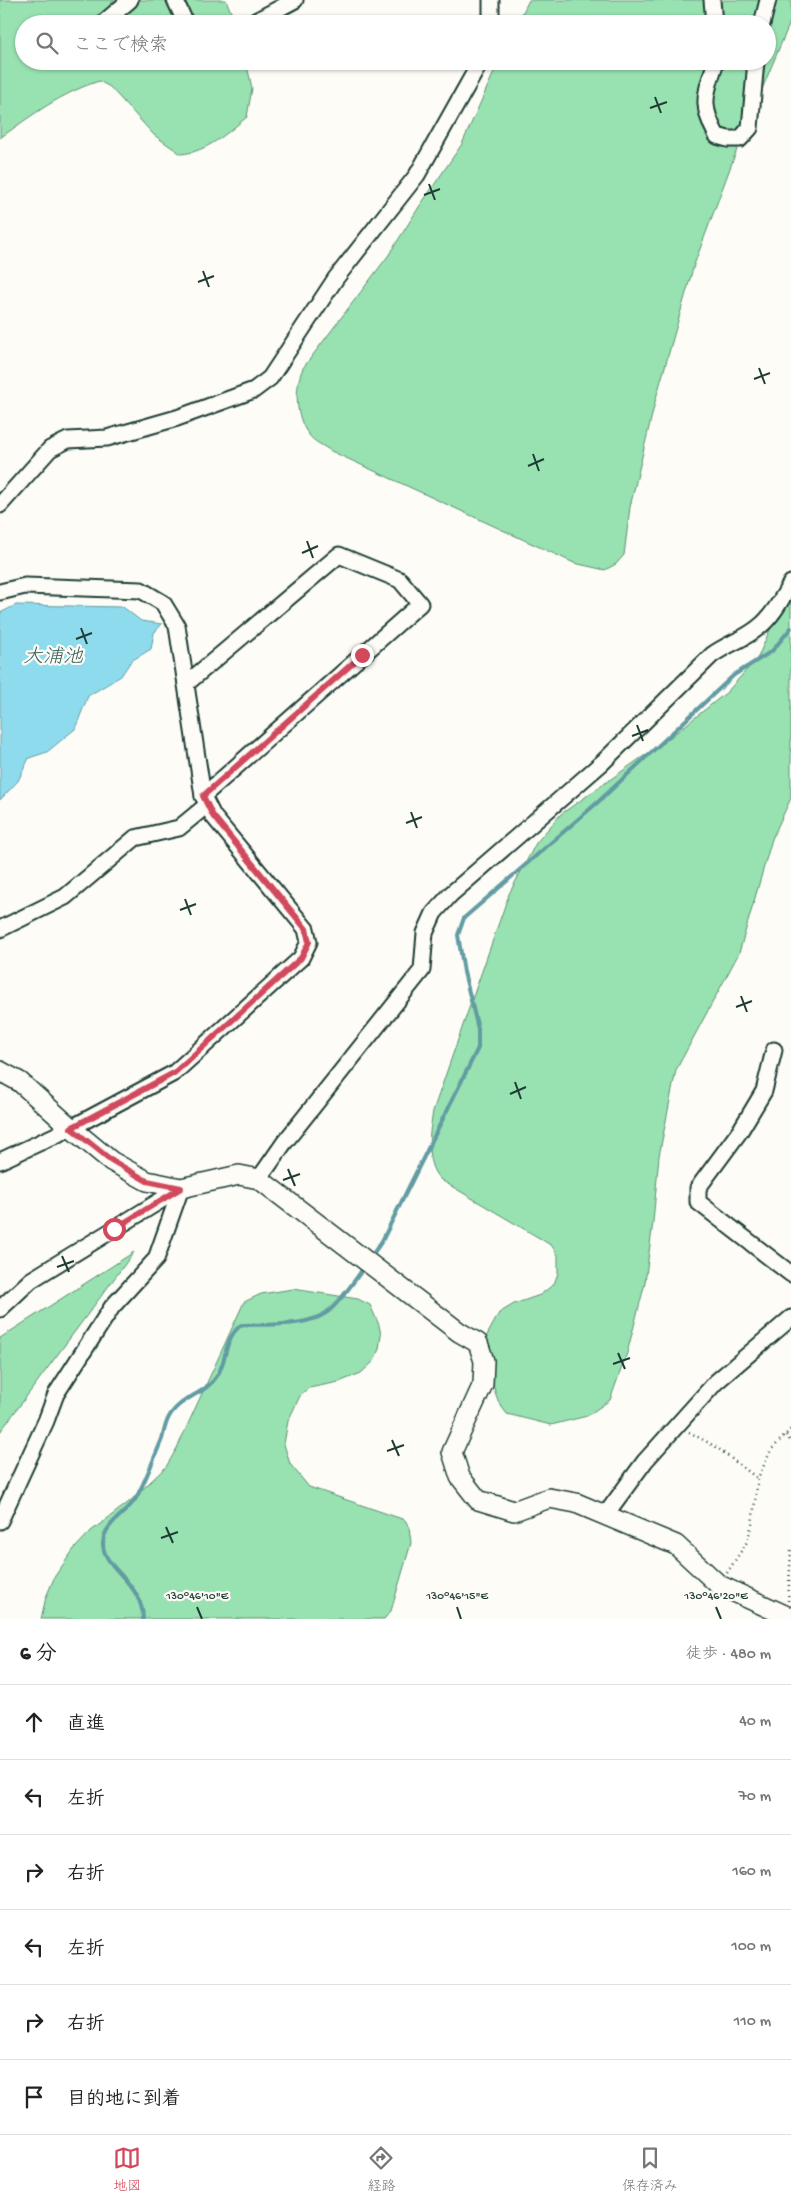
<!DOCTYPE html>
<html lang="ja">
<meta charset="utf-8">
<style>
:root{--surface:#fff;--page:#f2f2f2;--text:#222;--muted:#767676;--line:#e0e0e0;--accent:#d1495b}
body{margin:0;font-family:"Gochi Hand","Klee One",sans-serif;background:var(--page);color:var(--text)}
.stop{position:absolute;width:15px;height:15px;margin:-11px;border:4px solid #d1495b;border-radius:50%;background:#fff}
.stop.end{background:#d1495b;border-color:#fff;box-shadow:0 1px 5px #0008}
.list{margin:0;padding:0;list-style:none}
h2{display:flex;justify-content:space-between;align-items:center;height:65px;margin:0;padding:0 20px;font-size:21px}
h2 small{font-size:16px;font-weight:400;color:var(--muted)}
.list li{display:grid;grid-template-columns:32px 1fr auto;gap:15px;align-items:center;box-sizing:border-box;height:75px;padding:0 20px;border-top:1px solid var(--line)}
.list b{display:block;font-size:19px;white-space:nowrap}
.list em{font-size:16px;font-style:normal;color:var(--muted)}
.icon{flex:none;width:28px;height:28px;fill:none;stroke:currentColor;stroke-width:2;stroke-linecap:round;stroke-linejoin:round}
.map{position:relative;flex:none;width:791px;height:1619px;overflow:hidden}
.search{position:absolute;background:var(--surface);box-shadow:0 1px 4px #0004;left:15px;right:15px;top:15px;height:55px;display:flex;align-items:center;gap:12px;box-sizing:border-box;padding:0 18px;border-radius:28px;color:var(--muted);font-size:19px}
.sheet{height:515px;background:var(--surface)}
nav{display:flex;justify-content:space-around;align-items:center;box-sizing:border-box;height:70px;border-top:1px solid var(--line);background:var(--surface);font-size:14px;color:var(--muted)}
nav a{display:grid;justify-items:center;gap:2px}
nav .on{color:var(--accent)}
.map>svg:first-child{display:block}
.green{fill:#98e1b0;stroke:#5c8f72}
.water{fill:#8edbed;stroke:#629ca3}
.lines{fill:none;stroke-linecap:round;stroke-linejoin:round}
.stream{stroke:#629ca3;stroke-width:4}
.minor-casing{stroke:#1f3d34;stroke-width:19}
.tertiary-casing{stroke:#1f3d34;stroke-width:22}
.path{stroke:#1f3d34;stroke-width:2.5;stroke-dasharray:1 4;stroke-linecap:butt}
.minor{stroke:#fdfcf7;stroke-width:15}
.tertiary{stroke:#fdfcf7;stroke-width:19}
.route{stroke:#d1495b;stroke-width:6}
.ticks{fill:none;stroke:#1f3d34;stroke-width:2}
.labels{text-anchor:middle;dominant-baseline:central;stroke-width:4.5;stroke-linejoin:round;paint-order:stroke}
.water-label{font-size:20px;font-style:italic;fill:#355d59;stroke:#fdfcf7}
.ticks-label{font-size:12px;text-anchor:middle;fill:#1f3d34;stroke:#fdfcf7;stroke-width:4.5;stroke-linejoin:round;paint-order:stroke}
</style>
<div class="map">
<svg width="791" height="1619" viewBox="0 0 791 1619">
<rect width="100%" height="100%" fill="#fdfcf7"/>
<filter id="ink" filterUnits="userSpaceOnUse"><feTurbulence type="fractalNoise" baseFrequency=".02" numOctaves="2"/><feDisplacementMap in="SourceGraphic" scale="10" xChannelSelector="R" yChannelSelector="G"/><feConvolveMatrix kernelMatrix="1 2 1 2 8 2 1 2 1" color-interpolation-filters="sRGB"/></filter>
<g filter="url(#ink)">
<g class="green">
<path d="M0,0H226L236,24H24V61H246L252,88L247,117C227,133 207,152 181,154L154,135L110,87L99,81C61,93 32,115 0,138Z"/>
<path d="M529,0H791V20L739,144L694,265L656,398L630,507L624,555L616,564L605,570L574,563L331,451C324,446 314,442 309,435C295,417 294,388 303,368L388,256L419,207L462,144L499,61H767V24H517Z"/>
<path d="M791,582V798L772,839L739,953L676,1070L659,1156L653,1222L645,1283L627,1353L610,1400L587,1416L551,1425L507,1414L499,1403L495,1392L486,1349V1337L499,1313L514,1304L540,1295L554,1284L558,1273V1255L552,1246L541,1239L441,1180C423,1163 430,1132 433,1111L509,894L536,843L561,814L668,739L727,692L758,657Z"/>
<path d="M134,1252L0,1432V1338Z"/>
<path d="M293,1289L358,1299L370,1305L379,1325L381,1335L379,1349L374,1361L361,1373L339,1382L309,1388L301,1394L288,1421L284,1444L290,1464L309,1487L405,1520L409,1527L411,1543L391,1611L384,1619H41L46,1597L55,1576L74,1549L91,1531L129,1502L166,1467L177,1448L244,1302L261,1294Z"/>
</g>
<path class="water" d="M16,605L123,607L141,621L162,624L154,633L151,649L131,661L121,676L88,696L75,729L47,752L29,758L18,781L0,800V613Z"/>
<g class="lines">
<g class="stream">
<path d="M370,1258L382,1241L478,1048V1029L464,972L458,935L464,918L598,802L734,675L772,651L791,628"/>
<path d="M143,1619C143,1582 103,1569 103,1544C103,1523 127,1514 136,1498C146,1480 154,1458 162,1439C164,1432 165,1424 169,1417C180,1397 206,1394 217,1376C228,1358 223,1340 241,1325C266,1324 311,1328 331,1309C344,1297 355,1280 365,1266"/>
</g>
<g class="minor-casing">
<g id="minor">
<path d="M175,0L186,24"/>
<path d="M491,0V24"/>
<path d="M712,0L714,24"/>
<path d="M102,24L130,0"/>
<path d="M250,24L295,0"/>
<path d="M762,24L768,0"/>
<path d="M716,61C706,94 699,103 717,136L728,139H740L750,128L756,61"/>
<path d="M0,505L50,449L68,440L107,438L177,418L254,390L270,378L336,278L417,175L481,61"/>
<path d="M0,592L25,586L141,590L163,603L177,626L203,796L213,816L306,929L309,942L301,958L174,1073L71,1128L0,1161"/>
<path d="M186,684L339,555L400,580L420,604L203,796"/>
<path d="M0,929L65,897L135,838L179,828L207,805"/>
<path d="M774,1050L764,1091L740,1131L698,1188V1202L791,1274"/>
<path d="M259,1179L284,1143L422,970L425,933L434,913L451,894L603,762L712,655C727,644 745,639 759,627C773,616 782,598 791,583"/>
<path d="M0,1309L31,1280L181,1188"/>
<path d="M606,1514L645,1461L716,1382L791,1318"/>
<path d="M0,1521L46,1421L56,1394L112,1307L156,1259L181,1188"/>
</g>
</g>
<g class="tertiary-casing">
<path id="tertiary" d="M0,1071L20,1082L71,1128L111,1161L147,1181L181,1188L239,1175L259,1179L459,1332L478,1343L484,1361L483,1384L452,1452L460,1477L478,1500L514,1511L549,1498L576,1503L676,1545L719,1585L791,1618"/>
</g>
<g class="path">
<path d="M689,1432L716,1447L757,1478"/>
<path d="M786,1435L791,1442"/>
<path d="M727,1573L747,1542L752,1524L758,1478L771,1450L791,1429"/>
<path d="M788,1601L791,1550"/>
</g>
<use href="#minor" class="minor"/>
<use href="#tertiary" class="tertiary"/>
</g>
</g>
<g class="lines" filter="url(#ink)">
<path class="route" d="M114,1229L181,1188L147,1181L111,1160L71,1128L174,1073L301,958L309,942L306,929L213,816L203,796L362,655"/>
</g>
<path class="ticks" d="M655,97L661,113M650,108L667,102M429,184L435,200M424,195L440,189M203,271L209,287M198,282L214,276M759,368L765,384M754,379L770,373M533,454L539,471M528,466L544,459M307,541L313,558M302,553L318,546M81,628L87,644M76,639L92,633M637,725L643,741M632,736L648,730M411,812L417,828M406,823L422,817M185,899L191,915M180,910L196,904M741,996L747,1012M736,1007L752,1001M515,1082L521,1099M510,1094L526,1087M288,1169L295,1186M283,1180L300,1174M62,1256L69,1272M57,1267L74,1261M618,1353L625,1369M613,1364L630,1358M392,1440L399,1456M387,1451L404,1445M166,1527L173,1543M161,1538L178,1532M197,1607L202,1619M457,1607L461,1619M716,1607L721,1619"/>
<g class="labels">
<g class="water-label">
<text x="53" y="658">大浦池</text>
</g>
</g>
<g class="ticks-label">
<text x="197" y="1599">130°46'10"E</text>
<text x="457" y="1599">130°46'15"E</text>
<text x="716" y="1599">130°46'20"E</text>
</g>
</svg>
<div class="stop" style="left:114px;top:1229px"></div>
<div class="stop end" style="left:362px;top:655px"></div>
<div class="search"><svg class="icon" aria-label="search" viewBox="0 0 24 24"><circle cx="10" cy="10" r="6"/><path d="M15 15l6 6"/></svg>ここで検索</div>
</div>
<section class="sheet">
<h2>6 分<small>徒歩 · 480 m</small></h2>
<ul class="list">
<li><svg class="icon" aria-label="ahead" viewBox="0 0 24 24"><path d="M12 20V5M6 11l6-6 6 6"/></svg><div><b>直進</b></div><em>40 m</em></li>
<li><svg class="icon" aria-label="left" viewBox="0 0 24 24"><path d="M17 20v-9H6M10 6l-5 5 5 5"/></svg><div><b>左折</b></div><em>70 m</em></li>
<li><svg class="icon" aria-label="right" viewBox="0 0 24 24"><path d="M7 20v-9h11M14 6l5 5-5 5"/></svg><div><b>右折</b></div><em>160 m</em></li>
<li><svg class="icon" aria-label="left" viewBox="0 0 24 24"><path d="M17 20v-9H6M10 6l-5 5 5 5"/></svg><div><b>左折</b></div><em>100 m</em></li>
<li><svg class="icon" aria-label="right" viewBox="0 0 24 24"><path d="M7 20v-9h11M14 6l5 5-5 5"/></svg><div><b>右折</b></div><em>110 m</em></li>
<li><svg class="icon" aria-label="arrive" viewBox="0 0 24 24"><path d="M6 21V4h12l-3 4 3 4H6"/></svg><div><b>目的地に到着</b></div></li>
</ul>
</section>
<nav>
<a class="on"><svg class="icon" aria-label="map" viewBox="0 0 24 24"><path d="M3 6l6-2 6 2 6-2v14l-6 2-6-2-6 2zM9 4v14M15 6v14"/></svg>地図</a>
<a><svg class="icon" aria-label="directions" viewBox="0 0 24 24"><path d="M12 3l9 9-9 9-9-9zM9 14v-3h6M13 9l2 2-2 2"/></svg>経路</a>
<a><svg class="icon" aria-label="saved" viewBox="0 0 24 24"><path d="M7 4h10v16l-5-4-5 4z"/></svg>保存済み</a>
</nav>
